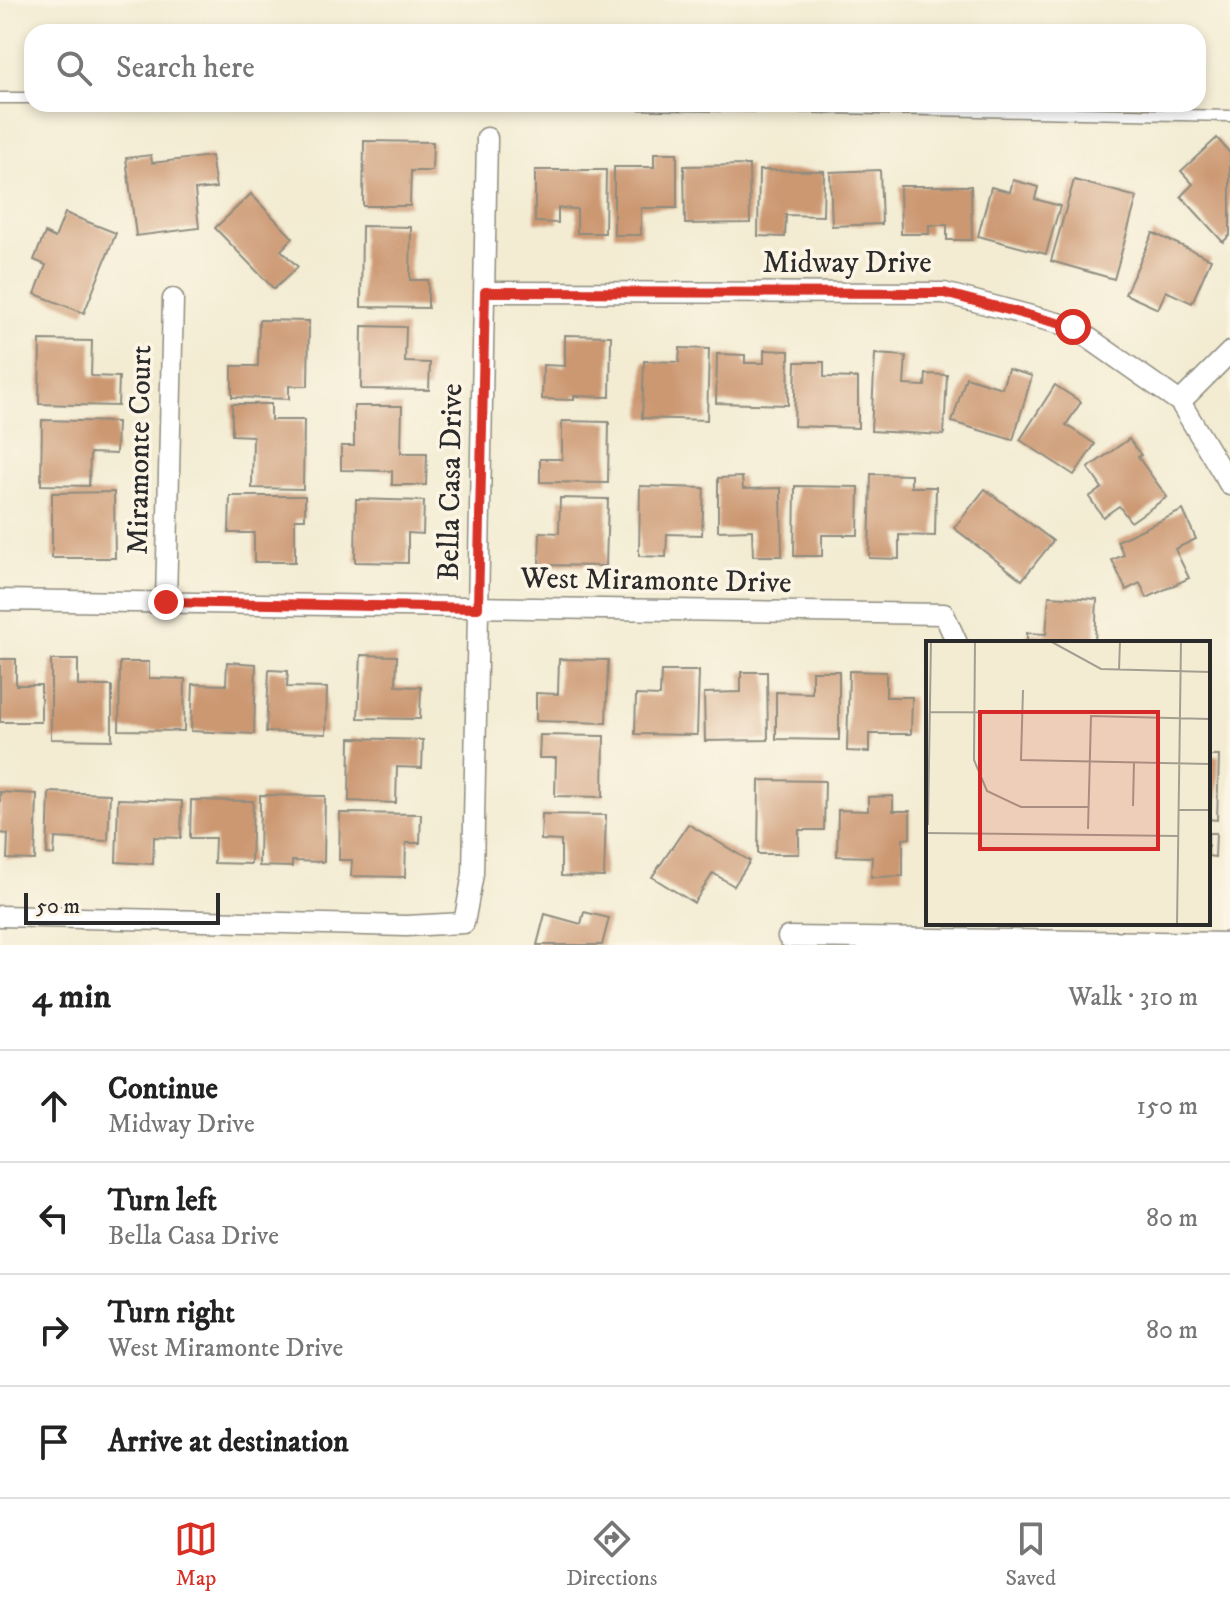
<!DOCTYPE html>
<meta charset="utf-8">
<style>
:root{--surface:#fff;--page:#f2f2f2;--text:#222;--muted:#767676;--line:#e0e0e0;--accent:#d93025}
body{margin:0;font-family:"IM FELL DW Pica",serif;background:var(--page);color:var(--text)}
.scale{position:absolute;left:24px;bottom:20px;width:196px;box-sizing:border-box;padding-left:8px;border:4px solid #2b2b2b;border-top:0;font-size:22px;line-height:28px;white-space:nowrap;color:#2b2b2b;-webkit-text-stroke:6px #fcf5e5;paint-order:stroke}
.stop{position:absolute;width:24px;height:24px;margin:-18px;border:6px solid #d93025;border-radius:50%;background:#fff}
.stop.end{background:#d93025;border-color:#fff;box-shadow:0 2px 8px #0008}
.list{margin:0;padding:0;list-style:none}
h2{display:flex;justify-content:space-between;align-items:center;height:104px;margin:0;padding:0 32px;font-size:34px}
h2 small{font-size:26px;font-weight:400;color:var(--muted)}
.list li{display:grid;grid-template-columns:52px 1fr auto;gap:24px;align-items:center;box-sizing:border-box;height:112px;padding:0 32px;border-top:2px solid var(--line)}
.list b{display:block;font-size:30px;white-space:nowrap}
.list p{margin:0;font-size:26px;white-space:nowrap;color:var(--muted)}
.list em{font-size:26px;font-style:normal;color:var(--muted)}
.icon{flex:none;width:44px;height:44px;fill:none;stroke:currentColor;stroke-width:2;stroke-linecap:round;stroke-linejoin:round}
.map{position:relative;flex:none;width:1230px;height:945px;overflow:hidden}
.search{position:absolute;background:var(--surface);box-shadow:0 4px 12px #0003;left:24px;right:24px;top:24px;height:88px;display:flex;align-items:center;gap:20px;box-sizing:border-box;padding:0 28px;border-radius:24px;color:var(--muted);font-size:30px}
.sheet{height:552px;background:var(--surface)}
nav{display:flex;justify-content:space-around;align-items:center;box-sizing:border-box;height:112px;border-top:2px solid var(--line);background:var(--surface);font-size:22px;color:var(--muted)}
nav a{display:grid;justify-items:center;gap:4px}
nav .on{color:var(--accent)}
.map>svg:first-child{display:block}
.building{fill:#cc9872}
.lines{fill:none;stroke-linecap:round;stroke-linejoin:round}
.service-casing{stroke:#8f8c7f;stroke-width:13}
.minor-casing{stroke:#8f8c7f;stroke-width:23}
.service{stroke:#fff;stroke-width:10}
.minor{stroke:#fff;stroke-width:20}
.route{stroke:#d93025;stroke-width:10}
.labels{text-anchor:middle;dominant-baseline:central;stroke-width:7;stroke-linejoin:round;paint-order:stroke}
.street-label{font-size:30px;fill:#2b2b2b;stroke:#fcf5e5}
.inset-road{fill:none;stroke:#a39f90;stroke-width:2}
.view{fill:#d62828;fill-opacity:0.15;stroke:#d62828;stroke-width:4}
.inset-edge{fill:none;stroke:#2b2b2b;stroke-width:4}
</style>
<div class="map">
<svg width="1230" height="945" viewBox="0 0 1230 945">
<rect width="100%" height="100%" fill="#fcf5e5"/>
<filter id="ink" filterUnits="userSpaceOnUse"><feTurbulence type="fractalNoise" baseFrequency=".0125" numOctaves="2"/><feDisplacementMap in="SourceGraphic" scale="16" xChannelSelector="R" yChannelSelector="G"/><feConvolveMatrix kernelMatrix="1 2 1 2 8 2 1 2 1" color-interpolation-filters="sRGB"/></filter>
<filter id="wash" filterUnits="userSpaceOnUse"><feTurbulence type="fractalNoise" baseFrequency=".006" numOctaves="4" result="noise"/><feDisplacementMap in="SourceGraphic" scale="32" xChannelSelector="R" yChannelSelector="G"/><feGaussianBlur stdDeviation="1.8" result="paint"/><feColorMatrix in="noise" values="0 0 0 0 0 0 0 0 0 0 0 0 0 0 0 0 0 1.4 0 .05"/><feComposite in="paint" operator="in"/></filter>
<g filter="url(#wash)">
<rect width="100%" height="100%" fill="#f3ecd3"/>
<g id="blocks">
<g class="building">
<path d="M1217,138L1230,153V235L1223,242L1181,196L1193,184L1181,171Z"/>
<path d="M364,141L433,142L432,171H411L410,206H363Z"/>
<path d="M654,153H677V208H641V235H614V167H654Z"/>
<path d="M151,155L152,163L211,156L216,188L195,190L199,228L136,236L126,158Z"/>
<path d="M749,165L750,223L685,224L684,166Z"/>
<path d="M535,170H606L605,233H577V209L558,208V223L535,222Z"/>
<path d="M759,170L824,171L823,216L786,215L785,237L758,236Z"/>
<path d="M880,170L882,224L832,226L830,172Z"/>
<path d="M1013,180L1038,187L1035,199L1060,206L1046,254L978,236L991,187L1010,192Z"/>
<path d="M1074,180L1137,197L1114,279L1051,261Z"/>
<path d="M900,186H971L972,240H947V225H929V234H901Z"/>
<path d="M251,194L293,238L281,250L298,267L274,289L215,228Z"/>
<path d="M65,213L116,233L84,313L35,294L46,265L34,260L45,233L55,238Z"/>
<path d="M362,226L411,227L410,280H428V308L361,307Z"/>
<path d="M1153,233L1211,259L1192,303L1166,291L1158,309L1125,294Z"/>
<path d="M259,320L309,321L308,386H289V399L232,397V366H258Z"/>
<path d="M362,326L406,327L405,362L430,363L429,390L361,389Z"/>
<path d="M565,335L611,336L610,397L574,396V400L542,399L543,365L565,366Z"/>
<path d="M40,340L92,341L91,376L119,377L118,406L39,404Z"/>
<path d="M680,348L709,349L707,420L642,418L644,361L679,362Z"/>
<path d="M764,350L789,351L788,405L716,403L717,354L745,355V363H764Z"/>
<path d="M875,354L906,356L904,385L925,386L926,374L947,375L944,435L871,431Z"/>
<path d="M796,362H824V377L858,378V428L794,426Z"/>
<path d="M1008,369L1032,376L1013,440L952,422L966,377L1002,388Z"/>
<path d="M1055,385L1081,402L1066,425L1095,444L1074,475L1020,440Z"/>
<path d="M232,404H271V420H304L303,489L252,488L253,436L232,435Z"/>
<path d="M354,406H402L401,453H427L426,485H392V471L341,470V446H354Z"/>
<path d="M42,420L117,422L116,454L90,453L89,486L41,485Z"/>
<path d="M562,421L609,422L608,483L540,482V459H562Z"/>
<path d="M1129,439L1141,455L1138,457L1167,497L1131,522L1119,506L1103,517L1089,497L1102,488L1088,468Z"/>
<path d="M871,474L911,475V487H936L935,536L899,535V559L869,558Z"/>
<path d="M742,477L743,489L781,488L782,556H753L752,530L718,531V478Z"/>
<path d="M640,486L704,488L702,535L667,534L666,557L639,556Z"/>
<path d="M795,486L859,487L858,535H822V556H794Z"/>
<path d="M985,489L1053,541L1022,580L954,528Z"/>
<path d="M114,492L115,558H52V493Z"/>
<path d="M230,496H305V519H295V562H254V533H229Z"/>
<path d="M560,498L608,499L606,566L539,565L540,532L559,533Z"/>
<path d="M356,499L424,501L423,534L408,533V563L355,562Z"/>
<path d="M1183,510L1196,539L1175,549L1189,578L1147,598L1140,583L1126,590L1112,560L1124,555L1117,541Z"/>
<path d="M1049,596L1097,599L1095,643H1027V633L1046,634Z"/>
<path d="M361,655L397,656L396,686L421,687L420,719L358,718Z"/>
<path d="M0,659H16V685H41V722H0Z"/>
<path d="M559,659L608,660L606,723L536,721V693L558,694Z"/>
<path d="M51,660H78V686H112V740L51,739Z"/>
<path d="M120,662H149V678L185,679L184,731L119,730Z"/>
<path d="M227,662L256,664L254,734L191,731L193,684L226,685Z"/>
<path d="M269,670L288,671L287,687L327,688L326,734L266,732Z"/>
<path d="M661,671H699L697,735L635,734L636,695L660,696Z"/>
<path d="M812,671H839V740L776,739V692L812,693Z"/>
<path d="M849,671L886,672V697H912L911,734H869V752L847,751Z"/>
<path d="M741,672H767L768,740L705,741L704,693L741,692Z"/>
<path d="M540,735L604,736L603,797L555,796L556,758H539Z"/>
<path d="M350,738L423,740L422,768L397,767L396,803L349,801Z"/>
<path d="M1208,756H1219L1217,820L1208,819Z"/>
<path d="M759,780L825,781L824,830H799V854H758Z"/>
<path d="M0,792L37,794L35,860L7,859L8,834L0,833Z"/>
<path d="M49,792L110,794L108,841L55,838L54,855L47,854Z"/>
<path d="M260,795L325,796L324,862L292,861V867L259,866Z"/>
<path d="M893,796V811H910V838L903,839V876L871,877L872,857L837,856L838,810L868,811V797Z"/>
<path d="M118,799L182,801L181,838L154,837L153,864L116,862Z"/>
<path d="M191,800L253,801L251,864L214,863L215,838H190Z"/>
<path d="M340,813L421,814L420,843H406L405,877L351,876L352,860H339Z"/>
<path d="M542,814L606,815L604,877L561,876V841L541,840Z"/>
<path d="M688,824L750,861L734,886L713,873L694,903L652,877Z"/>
<path d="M1208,833H1216L1215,857L1208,856Z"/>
<path d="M584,912L609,918L602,945H537L545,914L581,924Z"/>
</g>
</g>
</g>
<g filter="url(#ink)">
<use href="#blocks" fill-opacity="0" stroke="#8f8c7f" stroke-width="2"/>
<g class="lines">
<g class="service-casing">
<g id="service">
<path d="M0,98H32"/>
<path d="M639,104L1230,116"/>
</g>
</g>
<g class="minor-casing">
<g id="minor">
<path d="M485,292L944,293L1073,327L1180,402L1230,485"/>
<path d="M1180,402L1230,352"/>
<path d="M0,600L944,614L957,643"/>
<path d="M166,602L173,299"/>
<path d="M0,916L406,926L464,923L473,874L487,138"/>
<path d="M788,937L1230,943"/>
</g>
</g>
<use href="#service" class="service"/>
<use href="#minor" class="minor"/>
</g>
</g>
<g class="lines" filter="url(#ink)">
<path class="route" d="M166,602L478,608L485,292L944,293L1073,327"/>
</g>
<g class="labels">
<g class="street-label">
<text x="847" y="263">Midway Drive</text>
<text transform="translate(140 450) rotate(-89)">Miramonte Court</text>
<text transform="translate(451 482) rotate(-89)">Bella Casa Drive</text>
<text transform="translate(656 581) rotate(1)">West Miramonte Drive</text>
</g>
</g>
<g transform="translate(926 641)">
<rect width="284" height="284" fill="#f3ecd3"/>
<path class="inset-road" d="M49,0L48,119L61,150L95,166H162M124,0L175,28L284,31M193,29L194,0M97,49L95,119L284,123M4,71L118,72M207,165L208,121M253,169H284M2,184L5,0M162,188L165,75L284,78M0,192L253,195M251,284L255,0"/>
<path class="view" d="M54,71H232V208H54Z"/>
<rect width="284" height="284" class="inset-edge"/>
</g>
</svg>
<div class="scale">50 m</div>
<div class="stop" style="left:1073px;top:327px"></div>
<div class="stop end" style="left:166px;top:602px"></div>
<div class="search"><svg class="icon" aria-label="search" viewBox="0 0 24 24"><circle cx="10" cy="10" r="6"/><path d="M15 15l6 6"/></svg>Search here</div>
</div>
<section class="sheet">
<h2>4 min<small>Walk · 310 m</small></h2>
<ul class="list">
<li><svg class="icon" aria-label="ahead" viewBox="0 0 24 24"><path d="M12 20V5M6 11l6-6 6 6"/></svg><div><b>Continue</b><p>Midway Drive</p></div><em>150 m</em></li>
<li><svg class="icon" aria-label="left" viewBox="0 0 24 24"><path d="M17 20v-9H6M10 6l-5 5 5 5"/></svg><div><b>Turn left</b><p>Bella Casa Drive</p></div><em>80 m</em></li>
<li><svg class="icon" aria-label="right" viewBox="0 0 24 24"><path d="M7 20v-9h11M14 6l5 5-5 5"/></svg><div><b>Turn right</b><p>West Miramonte Drive</p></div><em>80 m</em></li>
<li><svg class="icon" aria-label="arrive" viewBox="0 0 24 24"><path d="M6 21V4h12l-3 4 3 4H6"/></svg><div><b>Arrive at destination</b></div></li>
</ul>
</section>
<nav>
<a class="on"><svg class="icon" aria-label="map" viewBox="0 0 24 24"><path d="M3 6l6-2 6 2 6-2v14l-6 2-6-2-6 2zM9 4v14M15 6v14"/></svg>Map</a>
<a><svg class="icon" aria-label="directions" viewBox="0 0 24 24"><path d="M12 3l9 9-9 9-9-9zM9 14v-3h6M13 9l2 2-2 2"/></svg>Directions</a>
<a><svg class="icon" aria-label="saved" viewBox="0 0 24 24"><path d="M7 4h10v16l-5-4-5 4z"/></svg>Saved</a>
</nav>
